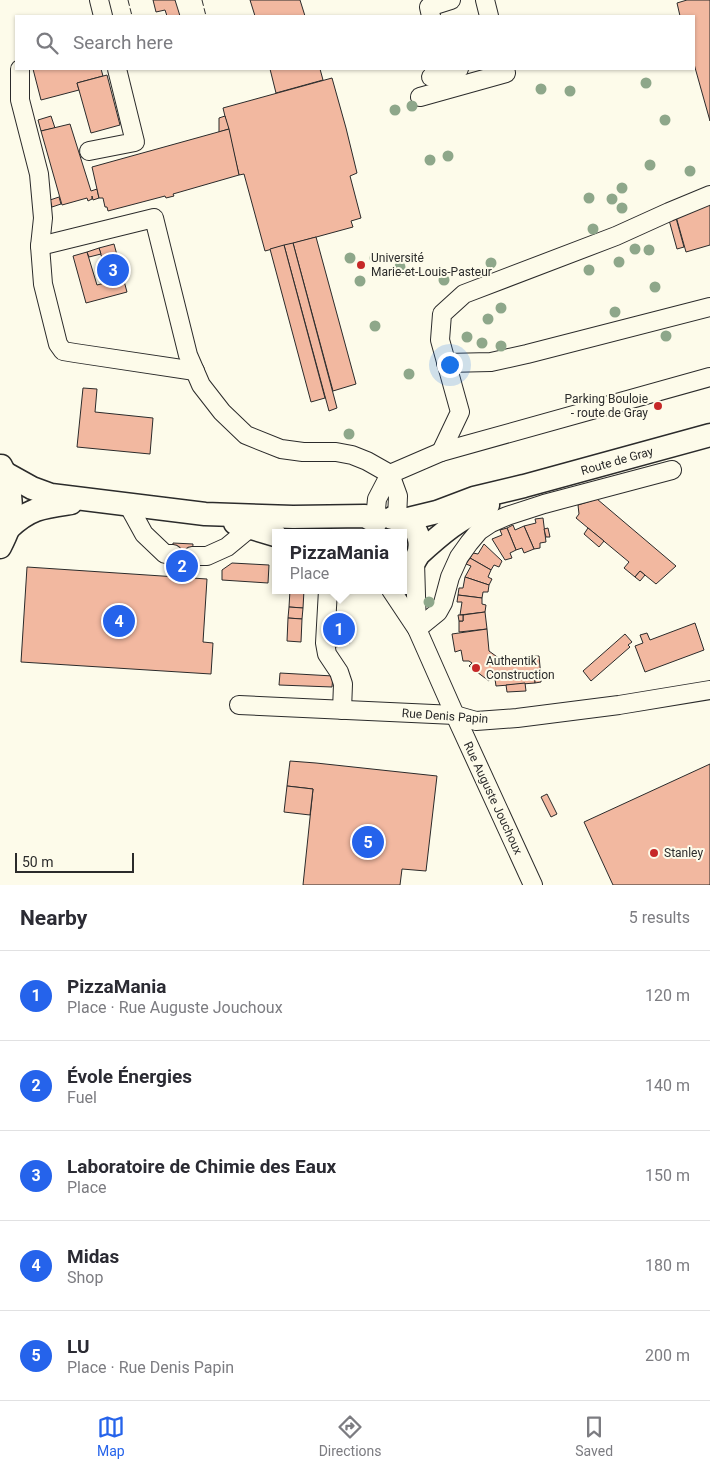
<!DOCTYPE html>
<meta charset="utf-8">
<style>
:root{--surface:#fff;--page:#f7f7f7;--text:#2b2b33;--muted:#7c7c81;--line:#e1e1e2;--accent:#2563eb}
body{margin:0;font-family:Roboto,sans-serif;background:var(--page);color:var(--text)}
.scale{position:absolute;left:15px;bottom:12px;width:119px;box-sizing:border-box;padding-left:5px;border:2px solid #2b2b2b;border-top:0;font-size:14px;line-height:18px;white-space:nowrap;color:#2b2b2b;-webkit-text-stroke:4px #fdfbea;paint-order:stroke}
.you{position:absolute;left:449px;top:364px;width:18px;height:18px;margin:-12px;border:4px solid #fff;border-radius:50%;background:#1a73e8;box-shadow:0 0 0 8px #1a73e833}
.badge{display:grid;place-items:center;width:32px;height:32px;border-radius:50%;background:var(--accent);color:#fff;font-size:16px;font-weight:700}
.pin{position:absolute;translate:-50% -50%;border:2px solid #fff;box-shadow:0 1px 5px #0006}
.popup{position:absolute;left:272px;top:529px;width:135px;height:65px;box-sizing:border-box;display:grid;place-content:center;border-radius:0px;background:var(--surface);filter:drop-shadow(0 1px 4px #0005);font-size:16px;white-space:nowrap;color:var(--muted)}
.popup b{font-size:19px;color:var(--text)}
.popup::after{content:'';position:absolute;left:50%;top:100%;margin-left:-10px;border:10px solid transparent;border-top-color:var(--surface)}
.list{margin:0;padding:0;list-style:none}
h2{display:flex;justify-content:space-between;align-items:center;height:65px;margin:0;padding:0 20px;font-size:21px}
h2 small{font-size:16px;font-weight:400;color:var(--muted)}
.list li{display:grid;grid-template-columns:32px 1fr auto;gap:15px;align-items:center;box-sizing:border-box;height:90px;padding:0 20px;border-top:1px solid var(--line)}
.list b{display:block;font-size:19px;white-space:nowrap}
.list p{margin:0;font-size:16px;white-space:nowrap;color:var(--muted)}
.list em{font-size:16px;font-style:normal;color:var(--muted)}
.icon{flex:none;width:28px;height:28px;fill:none;stroke:currentColor;stroke-width:2;stroke-linecap:round;stroke-linejoin:round}
.map{position:relative;flex:none;width:710px;height:885px;overflow:hidden}
.search{position:absolute;background:var(--surface);box-shadow:0 1px 4px #0004;left:15px;right:15px;top:15px;height:55px;display:flex;align-items:center;gap:12px;box-sizing:border-box;padding:0 18px;border-radius:0px;color:var(--muted);font-size:19px}
.sheet{height:515px;background:var(--surface)}
nav{display:flex;justify-content:space-around;align-items:center;box-sizing:border-box;height:70px;border-top:1px solid var(--line);background:var(--surface);font-size:14px;color:var(--muted)}
nav a{display:grid;justify-items:center;gap:2px}
nav .on{color:var(--accent)}
.map>svg:first-child{display:block}
.building{fill:#f2b8a0;stroke:#2b2b2b}
.lines{fill:none;stroke-linecap:round;stroke-linejoin:round}
.minor-casing{stroke:#2b2b2b;stroke-width:20}
.major-casing{stroke:#2b2b2b;stroke-width:25}
.minor{stroke:#fdfbea;stroke-width:18}
.major{stroke:#fdfbea;stroke-width:22}
.fence{stroke:#2b2b2b;stroke-width:1;stroke-dasharray:6 2.5;stroke-linecap:butt}
.tree{fill:#8ea78a}
.poi-dot{fill:#c62828;stroke:#fdfbea;stroke-width:2}
.labels{text-anchor:middle;dominant-baseline:central;stroke-width:4;stroke-linejoin:round;paint-order:stroke}
.poi-label{font-size:12px;fill:#2b2b2b;stroke:#fdfbea;text-anchor:start}
.street-label{font-size:12px;fill:#2b2b2b;stroke:#fdfbea}
</style>
<div class="map">
<svg width="710" height="885" viewBox="0 0 710 885">
<rect width="100%" height="100%" fill="#fdfbea"/>
<g class="building">
<path d="M153,0H175L180,16H164H167L165,10L156,12Z"/>
<path d="M250,0H300L305,16H255Z"/>
<path d="M687,0H710V121L694,64V16H680L677,3Z"/>
<path d="M33,69H101L103,76L77,83L79,90L41,100Z"/>
<path d="M270,69H320L323,80L276,93Z"/>
<path d="M107,75L120,125L91,133L77,83Z"/>
<path d="M332,78L346,128L357,173L350,176L361,218L351,221L353,227L265,251L244,174L239,175L223,108Z"/>
<path d="M51,116L55,128L41,131L38,120Z"/>
<path d="M225,116L229,129L219,132V118Z"/>
<path d="M70,124L91,191L97,189L99,198L93,200L92,196V199L88,201L87,198L62,205L41,131Z"/>
<path d="M229,129L239,175L173,194L174,196L166,198L165,196L108,211L107,207H105L103,198H99L92,167Z"/>
<path d="M59,197L61,204L52,207L50,200Z"/>
<path d="M710,204V245L686,252L675,213Z"/>
<path d="M676,218L684,247L677,249L669,220Z"/>
<path d="M316,237L356,384L333,391L293,243Z"/>
<path d="M293,243L337,408L329,411L284,245Z"/>
<path d="M114,244L127,292L86,303L73,256L87,252L97,285L109,282L99,248Z"/>
<path d="M284,245L325,398L311,402L270,249Z"/>
<path d="M99,248L101,254L89,257L87,252Z"/>
<path d="M83,388L97,389L95,412L153,418L150,454L77,447Z"/>
<path d="M597,499L676,566L656,584L640,571L635,577L624,568L629,562L576,518L579,514L578,505Z"/>
<path d="M543,518L546,542L540,543V548L534,549L524,526L536,523L535,519Z"/>
<path d="M513,525L515,530L524,526L534,549L524,553L522,548L516,550L507,528Z"/>
<path d="M507,528L516,550L510,553L512,558L505,560L492,539L502,535L500,530Z"/>
<path d="M548,528L550,537H546L544,529Z"/>
<path d="M588,528L604,541L599,547L584,534Z"/>
<path d="M173,543L193,544L191,578L171,576Z"/>
<path d="M484,544L502,561L499,567L494,565L491,570L470,558L473,553L478,554Z"/>
<path d="M470,558L491,570L488,577L492,579L489,585L465,577L471,566L466,564Z"/>
<path d="M232,563L269,565L268,583L222,580V570Z"/>
<path d="M27,567L207,579L203,642L213,643L211,674L21,662Z"/>
<path d="M640,571L645,575L640,581L635,577Z"/>
<path d="M465,577L489,585L488,592H483L482,598L458,595L459,588H463Z"/>
<path d="M290,590H304L303,608L289,607Z"/>
<path d="M458,595L482,598V604L486,605L485,612L460,615L462,602H457Z"/>
<path d="M289,607L303,608L302,619L288,618Z"/>
<path d="M485,612L487,629L459,632V621H463V615Z"/>
<path d="M458,615H463V621H459Z"/>
<path d="M288,618L302,619L301,642L287,641Z"/>
<path d="M695,623L704,650L645,672L635,646L643,643L640,635L647,633L650,640Z"/>
<path d="M339,626L343,627V633H334L333,627Z"/>
<path d="M487,629L489,651L500,659L539,656L541,677H535V683L496,686L495,679L492,677L489,681L469,666L472,663L469,661H463L461,650L455,652L452,634Z"/>
<path d="M625,634L632,642L628,645L630,647L591,681L583,671Z"/>
<path d="M348,636L350,643L336,647L334,640Z"/>
<path d="M280,673L333,676L332,687L279,685Z"/>
<path d="M535,677H541V682L535,683Z"/>
<path d="M525,683L526,691L507,692L506,685Z"/>
<path d="M290,761L316,763L437,776L426,871L402,869L400,885H303L313,789L287,786Z"/>
<path d="M710,764V885H613L584,822Z"/>
<path d="M287,786L313,789L310,815L284,812Z"/>
<path d="M547,794L557,814L551,817L541,797Z"/>
</g>
<g class="lines">
<g class="minor-casing">
<g id="minor">
<path d="M99,0L103,16"/>
<path d="M485,0L489,16"/>
<path d="M431,16L429,7L451,0"/>
<path d="M20,69V100L39,174L43,218L40,246L43,284L58,344L63,351L75,353L195,371"/>
<path d="M431,77L459,69"/>
<path d="M420,97L506,73"/>
<path d="M89,151L135,142L117,69"/>
<path d="M40,246L154,218L188,355L201,385L222,412L246,435L281,449L303,452H336L352,455L367,461L390,474L398,496L397,518"/>
<path d="M446,363L491,362L527,354L710,307"/>
<path d="M441,452L460,412L440,340L442,314L464,294L616,236L669,212L710,195"/>
<path d="M127,503L144,534L165,554H173"/>
<path d="M380,520L376,509L377,499L390,474L441,452L710,377"/>
<path d="M192,556H207L227,547L250,528"/>
<path d="M415,562L417,628"/>
<path d="M328,590L325,643L327,654L339,672L343,684L342,710"/>
<path d="M391,590L417,629L455,715L533,885"/>
<path d="M417,629L438,612L443,603L450,577L459,557L469,543L479,531L491,523L507,516L544,504L672,470"/>
<path d="M239,705L455,715L476,721L517,718L619,705L710,690"/>
</g>
</g>
<g class="major-casing">
<g id="major">
<path d="M5,473L32,488L51,495L205,514L293,517L365,516L376,522"/>
<path d="M392,518C424,520 429,557 403,572"/>
<path d="M404,520L437,512L474,498L524,486L710,435"/>
<path d="M235,523L275,535"/>
<path d="M9,528C30,508 43,507 71,503"/>
<path d="M0,547C3,541 6,535 8,529C14,511 10,481 1,466"/>
<path d="M418,555C442,533 459,519 488,505"/>
</g>
</g>
<use href="#minor" class="minor"/>
<use href="#major" class="major"/>
<g class="fence">
<path d="M128,0L132,16"/>
<path d="M202,0L206,16"/>
</g>
</g>
<g class="tree">
<circle cx="646" cy="83" r="5.5"/>
<circle cx="541" cy="89" r="5.5"/>
<circle cx="570" cy="91" r="5.5"/>
<circle cx="412" cy="106" r="5.5"/>
<circle cx="395" cy="110" r="5.5"/>
<circle cx="665" cy="120" r="5.5"/>
<circle cx="448" cy="156" r="5.5"/>
<circle cx="430" cy="160" r="5.5"/>
<circle cx="650" cy="165" r="5.5"/>
<circle cx="690" cy="171" r="5.5"/>
<circle cx="622" cy="188" r="5.5"/>
<circle cx="589" cy="198" r="5.5"/>
<circle cx="612" cy="199" r="5.5"/>
<circle cx="622" cy="208" r="5.5"/>
<circle cx="593" cy="229" r="5.5"/>
<circle cx="635" cy="249" r="5.5"/>
<circle cx="649" cy="250" r="5.5"/>
<circle cx="350" cy="258" r="5.5"/>
<circle cx="375" cy="258" r="5.5"/>
<circle cx="619" cy="262" r="5.5"/>
<circle cx="491" cy="263" r="5.5"/>
<circle cx="400" cy="267" r="5.5"/>
<circle cx="589" cy="270" r="5.5"/>
<circle cx="444" cy="280" r="5.5"/>
<circle cx="360" cy="281" r="5.5"/>
<circle cx="655" cy="287" r="5.5"/>
<circle cx="501" cy="308" r="5.5"/>
<circle cx="615" cy="312" r="5.5"/>
<circle cx="488" cy="319" r="5.5"/>
<circle cx="375" cy="326" r="5.5"/>
<circle cx="666" cy="336" r="5.5"/>
<circle cx="467" cy="337" r="5.5"/>
<circle cx="482" cy="343" r="5.5"/>
<circle cx="501" cy="346" r="5.5"/>
<circle cx="409" cy="374" r="5.5"/>
<circle cx="349" cy="434" r="5.5"/>
<circle cx="429" cy="602" r="5.5"/>
</g>
<g class="poi-dot">
<circle cx="361" cy="265" r="5"/>
<circle cx="658" cy="406" r="5"/>
<circle cx="476" cy="668" r="5"/>
<circle cx="654" cy="853" r="5"/>
</g>
<g class="labels">
<g class="poi-label">
<text x="371" y="258">Université<tspan x="371" dy="14">Marie-et-Louis-Pasteur</tspan></text>
<text x="648" y="399" text-anchor="end">Parking Bouloie<tspan x="648" dy="14">- route de Gray</tspan></text>
<text x="486" y="661">Authentik<tspan x="486" dy="14">Construction</tspan></text>
<text x="664" y="853">Stanley</text>
</g>
<g class="street-label">
<text transform="translate(617 461) rotate(-16)">Route de Gray</text>
<text transform="translate(445 716) rotate(4)">Rue Denis Papin</text>
<text transform="translate(493 798) rotate(65)">Rue Auguste Jouchoux</text>
</g>
</g>
</svg>
<div class="scale">50 m</div>
<div class="you"></div>
<div class="pin badge" style="left:339px;top:629px">1</div>
<div class="popup"><b>PizzaMania</b>Place</div>
<div class="pin badge" style="left:182px;top:566px">2</div>
<div class="pin badge" style="left:113px;top:270px">3</div>
<div class="pin badge" style="left:119px;top:621px">4</div>
<div class="pin badge" style="left:368px;top:842px">5</div>
<div class="search"><svg class="icon" aria-label="search" viewBox="0 0 24 24"><circle cx="10" cy="10" r="6"/><path d="M15 15l6 6"/></svg>Search here</div>
</div>
<section class="sheet">
<h2>Nearby<small>5 results</small></h2>
<ul class="list">
<li><span class="badge">1</span><div><b>PizzaMania</b><p>Place · Rue Auguste Jouchoux</p></div><em>120 m</em></li>
<li><span class="badge">2</span><div><b>Évole Énergies</b><p>Fuel</p></div><em>140 m</em></li>
<li><span class="badge">3</span><div><b>Laboratoire de Chimie des Eaux</b><p>Place</p></div><em>150 m</em></li>
<li><span class="badge">4</span><div><b>Midas</b><p>Shop</p></div><em>180 m</em></li>
<li><span class="badge">5</span><div><b>LU</b><p>Place · Rue Denis Papin</p></div><em>200 m</em></li>
</ul>
</section>
<nav>
<a class="on"><svg class="icon" aria-label="map" viewBox="0 0 24 24"><path d="M3 6l6-2 6 2 6-2v14l-6 2-6-2-6 2zM9 4v14M15 6v14"/></svg>Map</a>
<a><svg class="icon" aria-label="directions" viewBox="0 0 24 24"><path d="M12 3l9 9-9 9-9-9zM9 14v-3h6M13 9l2 2-2 2"/></svg>Directions</a>
<a><svg class="icon" aria-label="saved" viewBox="0 0 24 24"><path d="M7 4h10v16l-5-4-5 4z"/></svg>Saved</a>
</nav>
